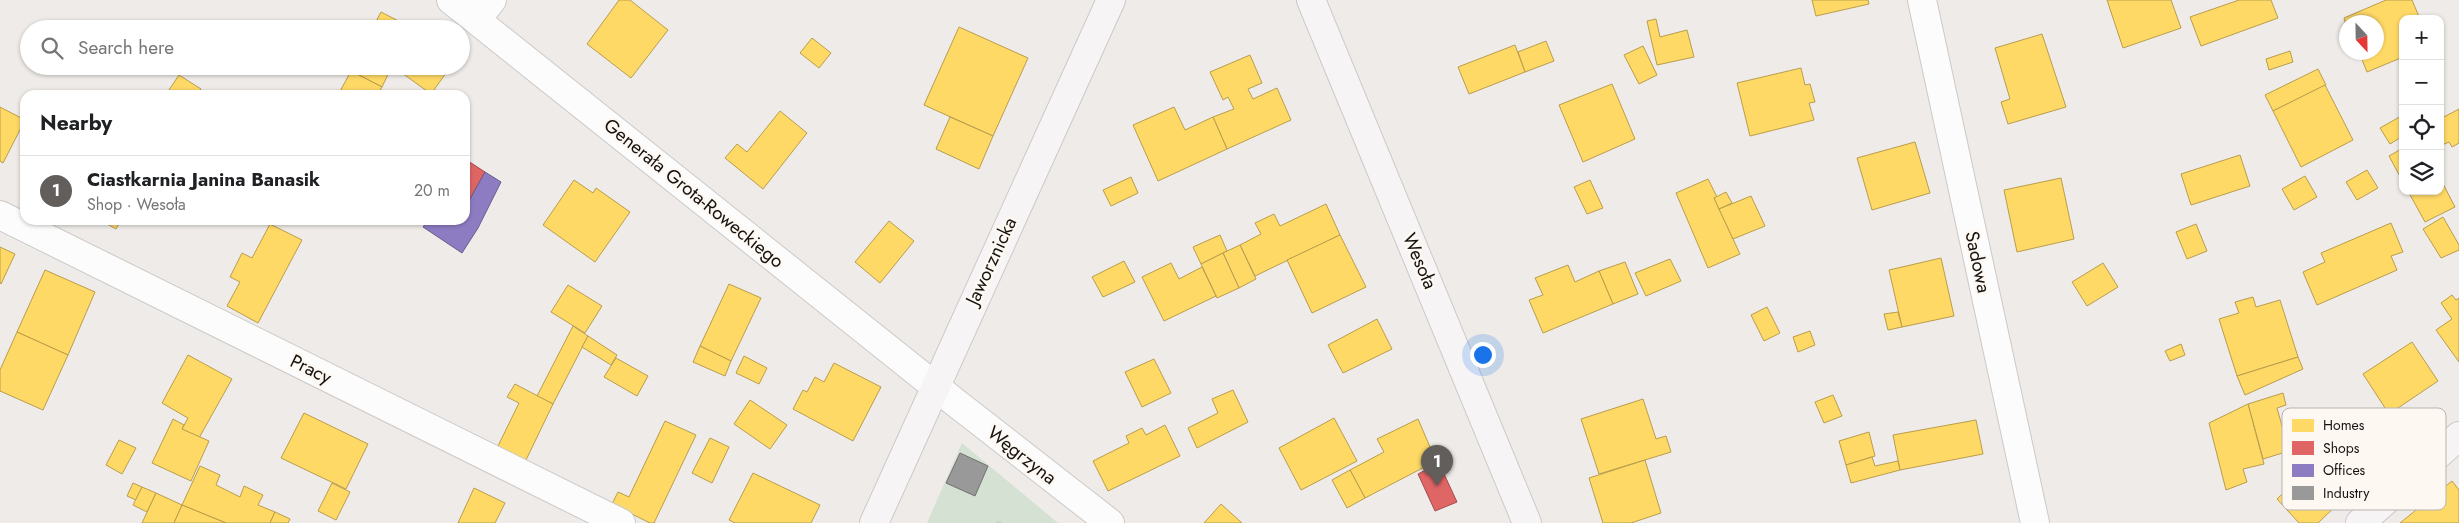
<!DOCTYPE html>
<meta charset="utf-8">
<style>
:root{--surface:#fff;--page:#f6f6f6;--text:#202124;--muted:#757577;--line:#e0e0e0;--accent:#615e5c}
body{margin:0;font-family:Jost,sans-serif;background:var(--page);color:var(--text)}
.controls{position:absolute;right:15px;top:15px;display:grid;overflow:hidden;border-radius:10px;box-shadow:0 1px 4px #0004}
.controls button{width:45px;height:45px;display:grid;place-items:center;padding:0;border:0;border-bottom:1px solid var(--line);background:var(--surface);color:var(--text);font:25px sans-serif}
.compass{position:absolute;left:2339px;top:15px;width:45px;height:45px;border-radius:50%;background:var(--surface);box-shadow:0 1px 4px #0004;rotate:158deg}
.you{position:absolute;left:1482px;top:354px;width:18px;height:18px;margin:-12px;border:4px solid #fff;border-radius:50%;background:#1a73e8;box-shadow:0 0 0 8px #1a73e833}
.badge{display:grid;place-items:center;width:32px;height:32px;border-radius:50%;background:var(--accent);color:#fff;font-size:16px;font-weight:700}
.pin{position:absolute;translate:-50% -41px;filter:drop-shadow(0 1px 2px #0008)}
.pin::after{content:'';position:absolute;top:26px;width:18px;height:15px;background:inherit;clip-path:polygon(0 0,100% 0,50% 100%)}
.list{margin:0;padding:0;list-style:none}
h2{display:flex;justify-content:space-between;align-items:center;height:65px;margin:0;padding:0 20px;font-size:21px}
h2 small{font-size:16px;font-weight:400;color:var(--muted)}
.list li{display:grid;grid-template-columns:32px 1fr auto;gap:15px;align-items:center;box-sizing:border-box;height:70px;padding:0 20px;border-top:1px solid var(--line)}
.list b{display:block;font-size:19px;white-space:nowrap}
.list p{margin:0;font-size:16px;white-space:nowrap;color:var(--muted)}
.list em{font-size:16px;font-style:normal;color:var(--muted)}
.icon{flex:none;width:28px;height:28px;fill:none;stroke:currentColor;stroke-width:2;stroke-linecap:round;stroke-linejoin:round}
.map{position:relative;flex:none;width:2459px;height:523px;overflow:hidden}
.search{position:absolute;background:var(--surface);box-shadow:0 1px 4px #0004;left:20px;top:20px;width:450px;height:55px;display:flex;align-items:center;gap:12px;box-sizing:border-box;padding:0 18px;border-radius:28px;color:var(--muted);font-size:19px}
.panel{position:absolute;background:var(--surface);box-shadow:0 1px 4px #0004;left:20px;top:90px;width:450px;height:135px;border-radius:15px}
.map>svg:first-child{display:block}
.green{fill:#d5e1d2}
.homes{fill:#ffd966;stroke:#b99d4c}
.shops{fill:#e06666;stroke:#a34d4c}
.offices{fill:#8e7cc3;stroke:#6a5c8d}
.industry{fill:#999;stroke:#717070}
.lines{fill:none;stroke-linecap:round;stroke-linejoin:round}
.street-casing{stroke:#ccc9c7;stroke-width:30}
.secondary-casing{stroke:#ccc9c7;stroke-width:30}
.path{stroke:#cccbca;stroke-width:3;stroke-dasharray:5 2.5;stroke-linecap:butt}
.street{stroke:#fcfcfc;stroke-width:28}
.secondary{stroke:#f7f4f5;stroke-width:28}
.labels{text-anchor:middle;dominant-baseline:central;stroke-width:5;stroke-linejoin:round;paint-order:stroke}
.street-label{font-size:19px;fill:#151210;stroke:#fef8f3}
.key{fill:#fef8f3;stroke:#b8b3af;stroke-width:1}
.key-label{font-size:14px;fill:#151210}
</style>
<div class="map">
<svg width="2459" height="523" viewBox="0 0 2459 523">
<rect width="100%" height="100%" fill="#eeebe8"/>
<path class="green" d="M962,443L1058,523H927Z"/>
<g class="homes">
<path d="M619,0H630L668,30L631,78L587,44Z"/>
<path d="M1812,0H1868L1869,4L1816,16Z"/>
<path d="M2107,0H2171L2181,28L2123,48Z"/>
<path d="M2239,0H2271L2278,18L2201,46L2190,17Z"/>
<path d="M2386,0H2412L2420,19H2403V57L2367,72L2359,52H2376V22H2346V25L2344,18Z"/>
<path d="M381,12L412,28V29H372Z"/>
<path d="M1656,19L1660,37L1687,30L1694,57L1657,65L1647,21Z"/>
<path d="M959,27L1028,58L993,136L924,105Z"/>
<path d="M2042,34L2066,107L2008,124L2001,102L2010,99L1995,48Z"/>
<path d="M812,38L831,53L819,68L800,53Z"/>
<path d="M1546,41L1554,61L1525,72L1518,52Z"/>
<path d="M1515,45L1525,72L1469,94L1458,67Z"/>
<path d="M1643,46L1657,75L1639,84L1624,55Z"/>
<path d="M2290,51L2293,62L2269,70L2266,59Z"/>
<path d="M1250,55L1262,83L1248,89L1253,99L1277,88L1291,120L1227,149L1213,117L1234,109L1228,97L1223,100L1210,72Z"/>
<path d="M342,66H392L382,87Z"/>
<path d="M406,66H451L431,94L402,73Z"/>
<path d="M1801,68L1805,85L1810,84L1815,102L1809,103L1814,120L1750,136L1737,83Z"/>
<path d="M2318,69L2326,85L2273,111L2265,95Z"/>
<path d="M351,71L382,87L377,95H338Z"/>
<path d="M179,75L201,89L197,95H171L167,93Z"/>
<path d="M1612,84L1635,139L1583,162L1559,105Z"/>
<path d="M2325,85L2353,140L2301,167L2273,111Z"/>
<path d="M0,107L25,120L3,163L0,161Z"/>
<path d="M1174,107L1185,130L1213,117L1227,149L1158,181L1133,125Z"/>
<path d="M2459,109V143L2452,147L2449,142L2440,146V119Z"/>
<path d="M780,111L807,133L763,189L725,158L737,144L747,152Z"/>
<path d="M2403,115V136L2390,144L2380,128Z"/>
<path d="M950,117L993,136L979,169L936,149Z"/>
<path d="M1915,142L1930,193L1872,210L1857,158Z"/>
<path d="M2403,148V182L2389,156Z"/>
<path d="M2240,155L2250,186L2191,205L2181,174Z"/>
<path d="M2367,170L2378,188L2357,200L2346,182Z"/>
<path d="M2305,176L2317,197L2294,210L2282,189Z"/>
<path d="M1131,177L1138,193L1111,206L1103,190Z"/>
<path d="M2061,178L2074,239L2017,252L2004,190Z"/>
<path d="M2440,178L2455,207L2425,222L2408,191H2440Z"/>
<path d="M1708,179L1717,197L1714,198L1740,254L1708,268L1676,193Z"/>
<path d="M574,180L593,193L596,188L630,212L595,262L543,225Z"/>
<path d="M1590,180L1603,208L1587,214L1574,187Z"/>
<path d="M1726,192L1732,203L1719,209L1714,198Z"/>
<path d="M1751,196L1765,226L1733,239L1719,209Z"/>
<path d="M1326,204L1340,235L1255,276L1240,245L1261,234L1255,223L1274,214L1280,226Z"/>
<path d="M2443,217L2459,245V250L2441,258L2423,229Z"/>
<path d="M100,220H121L116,229Z"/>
<path d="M889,221L914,241L880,283L855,262Z"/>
<path d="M2391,223L2403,252L2391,256L2397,270L2317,305L2303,272L2325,262L2321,253Z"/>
<path d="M270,224L302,240L258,323L227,306L240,282L230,277L242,253L252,258Z"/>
<path d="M2196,224L2207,251L2187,259L2176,232Z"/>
<path d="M1220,235L1227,251L1201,264L1193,247Z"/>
<path d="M1340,235L1366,287L1312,313L1287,260Z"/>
<path d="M1240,245L1256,279L1239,288L1223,253Z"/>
<path d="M0,247L15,254L1,284L0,283Z"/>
<path d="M1223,253L1239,288L1217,298L1201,264Z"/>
<path d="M1941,258L1954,316L1902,327L1889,270Z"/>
<path d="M1670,259L1681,281L1646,296L1635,273Z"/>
<path d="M1124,261L1135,282L1103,297L1092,277Z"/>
<path d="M1625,262L1638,294L1613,304L1599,271Z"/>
<path d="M1171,263L1179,279L1202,267L1216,296L1164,321L1142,277Z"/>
<path d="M2103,263L2118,287L2087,306L2072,282Z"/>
<path d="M1568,265L1575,282L1599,271L1613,304L1543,333L1529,300L1543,295L1535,278Z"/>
<path d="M45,270L95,292L68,355L17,332Z"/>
<path d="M729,284L761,298L731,361L700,346Z"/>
<path d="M568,285L602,306L585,333L551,312Z"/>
<path d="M2452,295L2456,300L2459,298V362L2436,330L2452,319L2441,303Z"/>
<path d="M2253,297L2256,307L2280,300L2298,357L2237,376L2219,319L2239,313L2235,302Z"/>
<path d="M1767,307L1780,333L1764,341L1751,315Z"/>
<path d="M1898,312L1902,327L1888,330L1884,314Z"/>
<path d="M1377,319L1392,349L1343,373L1328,345Z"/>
<path d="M573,326L588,336L553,404L537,396Z"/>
<path d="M1810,331L1815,345L1798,352L1793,337Z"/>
<path d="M17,332L68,355L43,410L0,391V370Z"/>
<path d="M588,336L617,355L611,365L582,347Z"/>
<path d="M2412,342L2438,381L2389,414L2363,374Z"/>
<path d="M2181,344L2185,355L2170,361L2165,351Z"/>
<path d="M700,346L731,361L725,376L693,362Z"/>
<path d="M188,355L232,379L199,438L182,429L188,418L162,403Z"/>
<path d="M744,356L767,368L759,384L736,373Z"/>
<path d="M2298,357L2303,369L2245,395L2237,376Z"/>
<path d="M616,358L648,376L637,396L604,377Z"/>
<path d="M1154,359L1171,393L1142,407L1125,372Z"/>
<path d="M834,363L881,387L853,441L793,409L803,390L807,392L815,377L824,382Z"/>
<path d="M515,384L553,404L525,462L497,448L519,403L507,397Z"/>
<path d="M1233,390L1248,422L1197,448L1188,428L1218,413L1212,399Z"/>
<path d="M2283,393L2286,405L2277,408L2289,451L2263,459L2248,404Z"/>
<path d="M1833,395L1842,416L1824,423L1815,402Z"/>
<path d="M1643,399L1656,439L1666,436L1671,452L1599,474L1581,419Z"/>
<path d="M750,400L787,425L770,449L734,424Z"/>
<path d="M2248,404L2264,464L2243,469L2247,482L2226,490L2209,423Z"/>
<path d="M304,413L368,444L346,489L281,458Z"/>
<path d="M1334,418L1357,461L1301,490L1279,448Z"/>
<path d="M173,419L184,425L182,429L209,441L191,481L152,463Z"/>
<path d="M1418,419L1436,461L1365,498L1350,470L1384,452L1377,439Z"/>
<path d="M1976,420L1983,454L1900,470L1893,435Z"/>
<path d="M665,421L696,435L654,523H650L612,504L618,492L629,497Z"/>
<path d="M1165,425L1180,456L1108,491L1093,461L1129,443L1126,436L1142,428L1146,435Z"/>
<path d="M1869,432L1875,456L1846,465L1839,441Z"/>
<path d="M710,438L729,447L712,483L692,473Z"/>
<path d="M119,440L136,448L122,474L106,465Z"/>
<path d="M2339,455L2363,480L2318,523H2299L2277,499L2304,473L2311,481Z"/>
<path d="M1872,457L1875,466L1898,461L1900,470L1851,483L1846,465Z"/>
<path d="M1645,460L1661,513L1631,523H1603L1589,478Z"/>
<path d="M200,466L220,475L216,485L240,497L244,486L263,495L258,505L275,512L270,523H226L182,505Z"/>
<path d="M1350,470L1365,498L1347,508L1332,480Z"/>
<path d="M753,473L820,505L811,523H735L729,520Z"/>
<path d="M2452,481L2459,490V523H2400Z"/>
<path d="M133,483L142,487L136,500L127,496Z"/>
<path d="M332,483L350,492L336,520L318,511Z"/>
<path d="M142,487L156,493L147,512L133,505Z"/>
<path d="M474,488L505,503L495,523H458Z"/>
<path d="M156,493L182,505L174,523H142Z"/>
<path d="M1221,504L1242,523H1204Z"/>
<path d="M182,505L226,523H174Z"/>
<path d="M275,512L290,519L288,523H270Z"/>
</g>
<g class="shops">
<path d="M465,159L485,172L465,208Z"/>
<path d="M1439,463L1457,502L1435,511L1418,474Z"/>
</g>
<path class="offices" d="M485,172L501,182L478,228L462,253L423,227L428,220H465V208Z"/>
<path class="industry" d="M960,453L988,466L975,496L946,483Z"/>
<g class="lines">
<g class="street-casing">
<g id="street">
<path d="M451,0L956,403L1110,523"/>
<path d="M1922,0L2035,523"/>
<path d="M477,19L492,0"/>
<path d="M0,215L621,523"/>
</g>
</g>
<g class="secondary-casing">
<g id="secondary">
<path d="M1311,0L1527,523"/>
<path d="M874,523L1111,0"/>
<path d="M2360,523L2459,436"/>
</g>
</g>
<path class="path" d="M996,523H1001"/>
<use href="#street" class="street"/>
<use href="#secondary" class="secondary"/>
</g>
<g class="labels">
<g class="street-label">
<text transform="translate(694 193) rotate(39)">Generała Grota-Roweckiego</text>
<text transform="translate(991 261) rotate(-65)">Jaworznicka</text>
<text transform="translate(1420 261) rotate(67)">Wesoła</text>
<text transform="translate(1978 262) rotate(78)">Sadowa</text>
<text transform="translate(311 369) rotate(26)">Pracy</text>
<text transform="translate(1022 455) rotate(38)">Węgrzyna</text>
</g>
</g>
<rect x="2282" y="408" width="164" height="102" rx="8" class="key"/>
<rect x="2292" y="419" width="22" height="13" fill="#ffd966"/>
<rect x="2292" y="441" width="22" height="14" fill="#e06666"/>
<rect x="2292" y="464" width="22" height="13" fill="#8e7cc3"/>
<rect x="2292" y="486" width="22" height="14" fill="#999"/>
<g class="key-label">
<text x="2323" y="430">Homes</text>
<text x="2323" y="453">Shops</text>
<text x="2323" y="475">Offices</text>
<text x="2323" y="498">Industry</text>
</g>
</svg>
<div class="controls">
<button>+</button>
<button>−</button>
<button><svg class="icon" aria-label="locate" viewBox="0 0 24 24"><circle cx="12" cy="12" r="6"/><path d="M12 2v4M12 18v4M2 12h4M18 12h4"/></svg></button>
<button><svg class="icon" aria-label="layers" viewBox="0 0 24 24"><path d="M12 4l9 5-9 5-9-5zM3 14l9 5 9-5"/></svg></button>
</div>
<svg class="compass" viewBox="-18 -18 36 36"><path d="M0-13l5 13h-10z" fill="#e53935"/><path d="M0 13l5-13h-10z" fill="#757577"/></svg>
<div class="you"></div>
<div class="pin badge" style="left:1437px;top:486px">1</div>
<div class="search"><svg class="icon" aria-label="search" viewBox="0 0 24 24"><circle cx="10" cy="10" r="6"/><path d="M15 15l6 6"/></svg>Search here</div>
<section class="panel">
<h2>Nearby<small></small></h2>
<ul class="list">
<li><span class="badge">1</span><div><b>Ciastkarnia Janina Banasik</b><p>Shop · Wesoła</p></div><em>20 m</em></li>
</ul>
</section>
</div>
